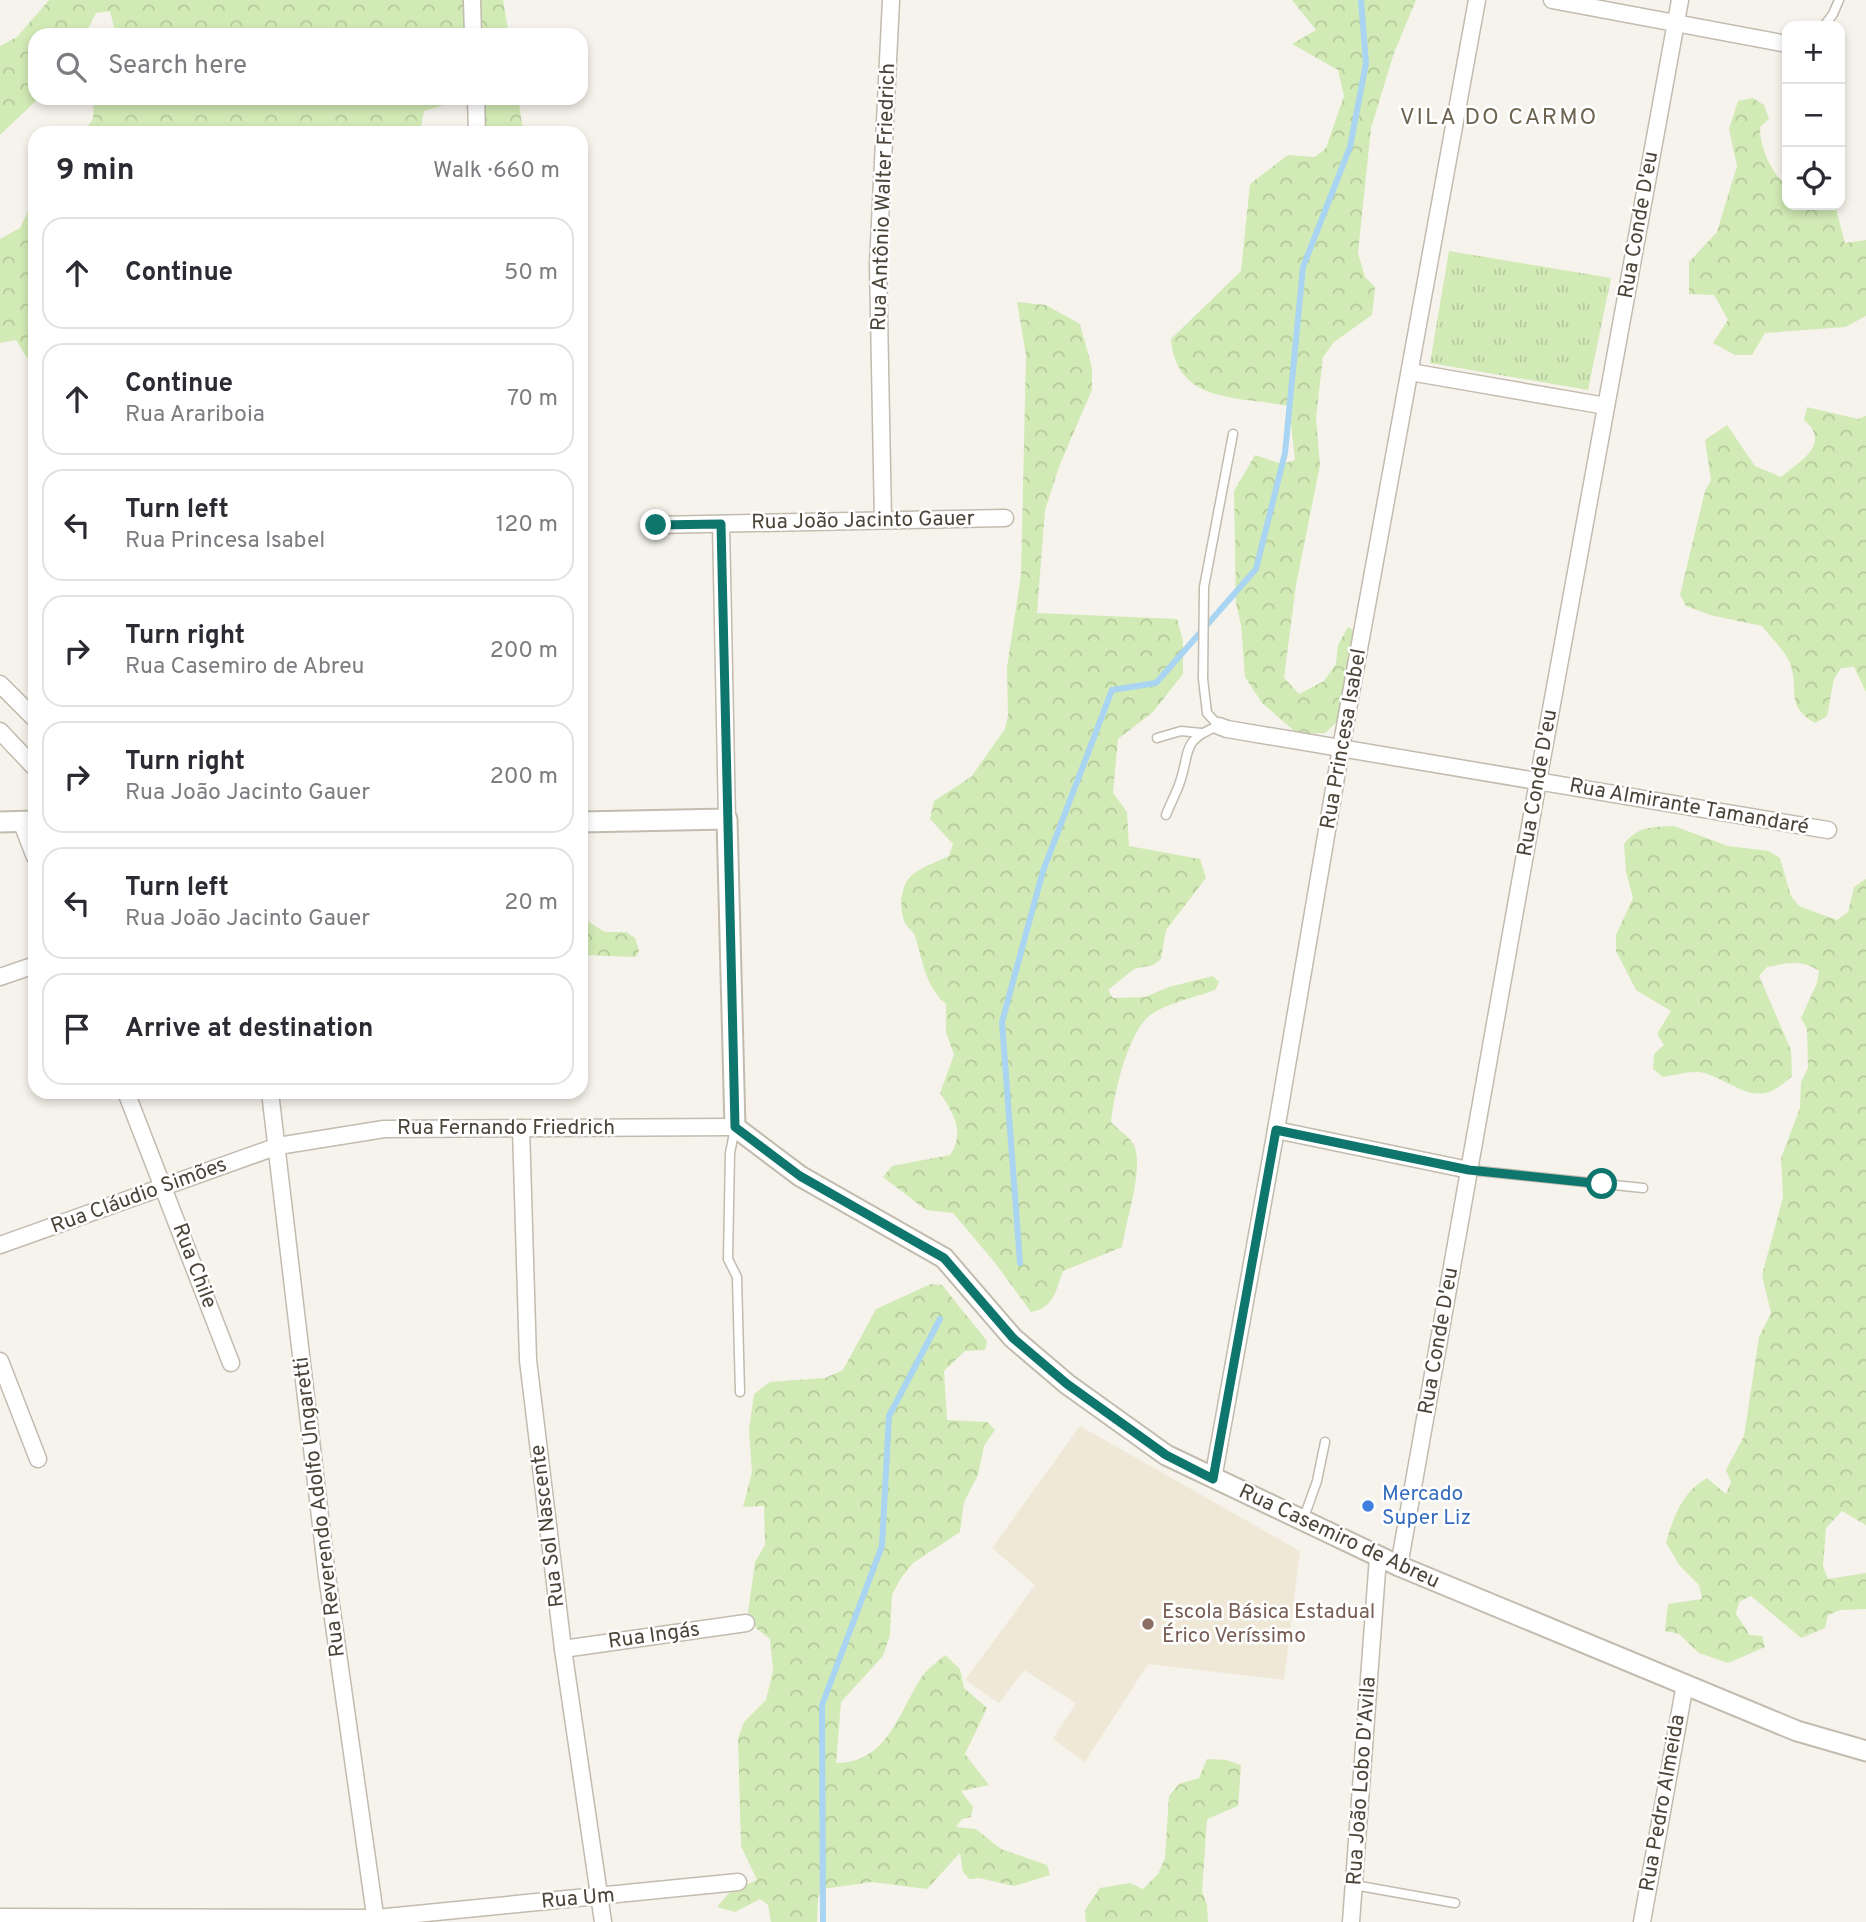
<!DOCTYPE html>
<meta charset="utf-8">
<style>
:root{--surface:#fff;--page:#f2f2f3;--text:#2b2b33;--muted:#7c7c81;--line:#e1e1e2}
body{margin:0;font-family:Overpass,sans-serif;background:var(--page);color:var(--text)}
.controls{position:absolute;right:21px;top:21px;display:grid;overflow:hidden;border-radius:14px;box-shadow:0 4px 10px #0003}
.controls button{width:63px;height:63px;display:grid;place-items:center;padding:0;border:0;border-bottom:2px solid var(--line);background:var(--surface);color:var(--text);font:35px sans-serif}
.stop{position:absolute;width:21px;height:21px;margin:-16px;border:5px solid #0f766e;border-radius:50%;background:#fff}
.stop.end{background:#0f766e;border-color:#fff;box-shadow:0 2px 7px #0008}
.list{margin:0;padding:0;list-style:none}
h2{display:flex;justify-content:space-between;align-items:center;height:91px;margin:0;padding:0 28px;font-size:30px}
h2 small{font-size:23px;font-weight:400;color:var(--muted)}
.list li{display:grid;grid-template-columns:46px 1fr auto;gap:21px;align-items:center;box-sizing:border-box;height:112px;margin:0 14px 14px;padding:0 14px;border:2px solid var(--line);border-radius:21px}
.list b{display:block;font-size:26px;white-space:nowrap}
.list p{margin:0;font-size:23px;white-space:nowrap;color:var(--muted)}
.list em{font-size:23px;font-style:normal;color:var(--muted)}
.icon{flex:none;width:38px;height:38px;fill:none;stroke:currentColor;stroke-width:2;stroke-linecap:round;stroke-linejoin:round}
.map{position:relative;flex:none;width:1866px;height:1922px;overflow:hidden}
.search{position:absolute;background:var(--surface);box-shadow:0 4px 10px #0003;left:28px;top:28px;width:560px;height:77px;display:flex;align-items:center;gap:18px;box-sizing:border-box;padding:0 24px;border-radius:21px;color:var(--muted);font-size:26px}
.panel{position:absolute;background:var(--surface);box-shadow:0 4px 10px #0003;left:28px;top:126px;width:560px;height:973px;border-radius:21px}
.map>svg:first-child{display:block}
.education{fill:#efe8d6}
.grass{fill:url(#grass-tufts)}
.forest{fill:url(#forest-crowns)}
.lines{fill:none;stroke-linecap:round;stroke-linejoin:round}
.stream{stroke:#a9d4f2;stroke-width:6}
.service-casing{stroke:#c2bbae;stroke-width:11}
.minor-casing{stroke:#c2bbae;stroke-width:19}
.tertiary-casing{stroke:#c2bbae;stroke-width:23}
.service{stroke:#fff;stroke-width:8}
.minor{stroke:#fff;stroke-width:16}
.tertiary{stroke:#fff;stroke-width:19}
.route{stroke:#0f766e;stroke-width:9}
.shop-dot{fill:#3f7fe0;stroke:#fff;stroke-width:2.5}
.education-dot{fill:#8d6e63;stroke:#fff;stroke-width:2.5}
.labels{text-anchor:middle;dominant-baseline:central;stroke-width:5;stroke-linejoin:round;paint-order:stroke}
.street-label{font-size:21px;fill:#4b4439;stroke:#fff}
.shop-label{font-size:21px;fill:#366cbe;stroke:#fff;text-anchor:start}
.education-label{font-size:21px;fill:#785e54;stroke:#fff;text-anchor:start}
.neighbourhood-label{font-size:23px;letter-spacing:2px;fill:#6e6250;stroke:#fff}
</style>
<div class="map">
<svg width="1866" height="1922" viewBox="0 0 1866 1922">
<defs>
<pattern id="grass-tufts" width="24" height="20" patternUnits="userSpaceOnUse" patternTransform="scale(1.75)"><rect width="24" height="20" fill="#d2eab5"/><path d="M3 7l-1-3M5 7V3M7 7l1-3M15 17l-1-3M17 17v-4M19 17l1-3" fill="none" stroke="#b6ca9c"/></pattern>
<pattern id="forest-crowns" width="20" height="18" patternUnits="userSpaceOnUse" patternTransform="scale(1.75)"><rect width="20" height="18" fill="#d2eab5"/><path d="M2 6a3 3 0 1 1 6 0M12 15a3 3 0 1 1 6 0" fill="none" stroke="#b6ca9c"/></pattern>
</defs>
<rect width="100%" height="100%" fill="#f6f3ec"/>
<path class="education" d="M1080,1426L1300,1551L1284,1680L1148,1664L1085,1762L1053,1739L1076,1703L1024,1670L999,1703L965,1680L1035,1585L992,1548Z"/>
<path class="grass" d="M1449,251L1611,278L1588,390L1430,363Z"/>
<g class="forest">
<path d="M49,0H503L509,35H116L110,11L96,13L85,35H35V98H39L0,135V46L17,37Z"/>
<path d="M1292,0H1416L1394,53L1371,128L1358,253L1365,277L1375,287L1372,315L1334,342L1323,357L1316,418L1320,465L1296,585L1284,678L1299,694L1324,681L1336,664L1338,645L1348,627L1356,632V643L1347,671L1339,720L1325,733L1298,734L1262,703L1245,677L1241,625L1236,603L1234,491L1255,455L1282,464L1295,460L1289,406C1241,396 1176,405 1171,339L1241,271L1250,184L1288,155L1315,157L1326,148L1344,96L1338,70L1292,44L1316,30Z"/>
<path d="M94,98H469L424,111L420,133H381L380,126L374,133H83L93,119Z"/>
<path d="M474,98H518L523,130L519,133H478Z"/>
<path d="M1753,98L1764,105L1769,119L1760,127C1760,148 1771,173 1787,186V205H1835L1845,243L1866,240V316L1845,327L1765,333L1752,355H1735L1713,343L1728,320L1714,295L1689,294V262L1717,232L1737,166L1729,129L1738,101Z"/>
<path d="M35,197V371L16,340L0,343V239L20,228Z"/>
<path d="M1017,302L1046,305L1080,324L1092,368V390L1060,464L1045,510L1037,613L1177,619L1183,641V674L1153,712L1118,739L1113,793L1127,812L1129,846L1200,859L1206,878L1166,930L1161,959L1153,965L1134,969L1108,990L1113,998L1145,997L1169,987L1213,976L1219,982L1215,990C1196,997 1164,1004 1149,1016C1127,1035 1114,1094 1111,1122C1117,1129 1130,1137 1134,1145C1144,1169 1126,1220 1122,1247L1063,1271C1055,1292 1055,1307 1031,1312L996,1264L953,1213L926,1210L883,1177L892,1166L950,1155C965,1133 954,1113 940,1093L954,1055L946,1032V1004C925,986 923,961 915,936C913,931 908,928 905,923C899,910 900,888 910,877C920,867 937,862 949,856L953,844L930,819L934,801L971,777L1005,729L1008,716L1007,667L1021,575L1026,355Z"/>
<path d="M1807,407L1858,419L1866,416V692L1854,667L1841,668L1834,679L1827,716L1815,723C1785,705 1799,693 1791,666C1787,652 1770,637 1762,626L1710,615L1686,606L1680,595L1705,491L1711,480L1705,440L1727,425L1755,466L1781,477C1800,461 1832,444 1804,420Z"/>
<path d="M1674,826L1728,846L1769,851L1780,858L1791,896L1799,906L1837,920L1848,912L1854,887L1866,879V1525L1842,1511L1826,1528L1823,1566L1828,1579L1866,1573V1609L1841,1610L1828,1615L1825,1628L1801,1638L1751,1596L1739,1602L1736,1614L1750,1635L1762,1636L1765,1647L1728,1663L1699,1653L1679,1634L1665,1631L1668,1604L1702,1599L1699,1585L1680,1566L1666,1543C1673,1517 1683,1491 1707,1478L1726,1494L1731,1482L1726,1470L1744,1436L1759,1337L1771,1313L1762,1275L1783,1197L1781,1158L1800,1108L1801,1082L1808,1068L1807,1029L1801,1018L1817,983L1819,971C1802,959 1787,963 1767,967L1759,976L1791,1050L1792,1076C1758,1110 1741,1086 1707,1074C1696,1069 1676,1075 1663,1077L1653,1069L1654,1054L1664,1045L1657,1034L1671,1011L1636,990L1616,951V935L1633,898L1626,872L1624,844C1638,826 1652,827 1674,826Z"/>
<path d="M581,917L605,932H626L635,938L639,951L636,957L581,955Z"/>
<path d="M931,1284L942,1285L987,1341L985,1350L965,1351L944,1371L947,1420L987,1422L995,1430L984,1446L978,1475L964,1502L960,1532L913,1563L901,1578L892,1595L890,1635L883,1656L841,1702L836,1763C887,1763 898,1714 921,1678C927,1669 937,1662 945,1655L960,1669L964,1688L987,1708L965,1754L989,1785L961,1791L973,1807L971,1817L962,1819L956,1827L976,1829L1001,1849L1047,1865L1050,1875L1014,1886L979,1878L969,1879L963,1872L960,1853L927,1889L872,1882L823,1889L818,1897L817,1922H771L768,1905L760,1899L735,1912L717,1907L730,1892L757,1880L741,1846L738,1739L744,1722L766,1700L773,1670L770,1639L756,1628L748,1612L755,1562L765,1545L764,1506L743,1507L752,1472L749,1430L754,1394L770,1382L825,1378L843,1370L876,1309Z"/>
<path d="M1207,1759L1226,1760L1241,1765L1238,1806L1207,1819L1202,1891L1207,1905L1208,1922H1086L1085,1910L1100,1888L1130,1883L1143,1889L1158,1874L1165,1858L1169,1796L1179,1784L1199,1778Z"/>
</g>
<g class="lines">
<g class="stream">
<path d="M1020,1263L1002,1022L1043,871L1112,690L1156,683L1256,569L1285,453L1303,267L1350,147L1366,63L1361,0"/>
<path d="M823,1922L822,1705L882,1546L889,1416L940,1319"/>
</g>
<g class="service-casing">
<g id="service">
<path d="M1824,26L1833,14L1839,0"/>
<path d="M1157,738L1181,731L1201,733"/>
<path d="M1166,815C1170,805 1175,795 1179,785C1191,752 1180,740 1219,726L1207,713L1203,679L1204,587L1233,434"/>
<path d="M735,1128L730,1153L728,1259L737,1277L740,1392"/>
<path d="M1469,1170L1643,1188"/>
<path d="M1303,1520L1317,1481L1325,1442"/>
<path d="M1354,1885L1455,1903"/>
</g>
</g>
<g class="minor-casing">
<g id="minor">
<path d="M472,0L473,35"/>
<path d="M1552,0L1787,44"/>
<path d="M476,98L477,133"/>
<path d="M1410,372L1606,406"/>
<path d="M883,520L878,263L891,0"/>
<path d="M721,524L727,819"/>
<path d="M656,525L1005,518"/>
<path d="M0,684L35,719"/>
<path d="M1219,726L1227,729L1828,830"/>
<path d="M0,731L35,768"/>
<path d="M21,821L35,857"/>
<path d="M0,977L35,965"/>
<path d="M126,1092L231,1363"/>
<path d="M270,1092L327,1576L376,1922"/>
<path d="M521,1128L528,1360L563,1649L603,1922"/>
<path d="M1276,1130L1469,1170"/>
<path d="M0,1245L278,1146L384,1129L735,1127"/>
<path d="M0,1361L38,1459"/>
<path d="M1213,1479L1276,1130L1341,748L1477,0"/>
<path d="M1399,1566L1538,781L1680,0"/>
<path d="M563,1649L746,1623"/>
<path d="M0,1917L376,1918L738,1882"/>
<path d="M1351,1922L1378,1557"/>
<path d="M1642,1922L1685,1684"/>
</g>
</g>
<g class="tertiary-casing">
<g id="tertiary">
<path d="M0,822L35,821"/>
<path d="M581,822L727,819L735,1127L800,1176L944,1258L1013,1338L1067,1384L1166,1455L1399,1566L1797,1731L1866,1751"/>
</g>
</g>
<use href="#service" class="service"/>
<use href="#minor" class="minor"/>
<use href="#tertiary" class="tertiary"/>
</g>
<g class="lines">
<path class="route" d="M656,525L721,524L735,1127L800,1176L944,1258L1013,1338L1067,1384L1166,1455L1213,1479L1276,1130L1469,1170L1602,1184"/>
</g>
<circle class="shop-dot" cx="1368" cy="1506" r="7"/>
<circle class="education-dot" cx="1148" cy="1624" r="7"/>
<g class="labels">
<g class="street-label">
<text transform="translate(884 197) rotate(-88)">Rua Antônio Walter Friedrich</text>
<text transform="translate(1639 225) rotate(-80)">Rua Conde D'eu</text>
<text transform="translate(863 521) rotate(-1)">Rua João Jacinto Gauer</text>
<text transform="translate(1344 739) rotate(-80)">Rua Princesa Isabel</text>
<text transform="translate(1538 783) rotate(-80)">Rua Conde D'eu</text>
<text transform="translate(1689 807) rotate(10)">Rua Almirante Tamandaré</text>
<text x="506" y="1128">Rua Fernando Friedrich</text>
<text transform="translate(139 1196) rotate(-20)">Rua Cláudio Simões</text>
<text transform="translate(194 1266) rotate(69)">Rua Chile</text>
<text transform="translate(1439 1341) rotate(-80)">Rua Conde D'eu</text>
<text transform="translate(320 1507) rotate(-97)">Rua Reverendo Adolfo Ungaretti</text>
<text transform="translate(548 1526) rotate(-97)">Rua Sol Nascente</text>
<text transform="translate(1339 1537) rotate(25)">Rua Casemiro de Abreu</text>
<text transform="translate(654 1636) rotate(-8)">Rua Ingás</text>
<text transform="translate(1362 1781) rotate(-86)">Rua João Lobo D'Avila</text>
<text transform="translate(1663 1803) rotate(-80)">Rua Pedro Almeida</text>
<text transform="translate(578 1899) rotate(-5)">Rua Um</text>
</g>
<g class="shop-label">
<text x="1382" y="1494">Mercado<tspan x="1382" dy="24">Super Liz</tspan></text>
</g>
<g class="education-label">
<text x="1162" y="1612">Escola Básica Estadual<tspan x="1162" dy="24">Érico Veríssimo</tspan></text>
</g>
<g class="neighbourhood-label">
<text x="1499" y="118">VILA DO CARMO</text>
</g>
</g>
</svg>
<div class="controls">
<button>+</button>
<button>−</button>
<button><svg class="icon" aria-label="locate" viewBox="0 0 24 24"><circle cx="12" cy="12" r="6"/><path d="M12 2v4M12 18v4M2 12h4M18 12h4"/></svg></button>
</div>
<div class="stop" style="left:1602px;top:1184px"></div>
<div class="stop end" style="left:656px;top:525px"></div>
<div class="search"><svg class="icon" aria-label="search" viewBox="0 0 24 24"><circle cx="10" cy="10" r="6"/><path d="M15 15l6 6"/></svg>Search here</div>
<section class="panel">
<h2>9 min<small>Walk · 660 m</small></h2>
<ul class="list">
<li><svg class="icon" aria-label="ahead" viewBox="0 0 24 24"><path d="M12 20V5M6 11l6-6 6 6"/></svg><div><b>Continue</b></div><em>50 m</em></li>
<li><svg class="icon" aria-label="ahead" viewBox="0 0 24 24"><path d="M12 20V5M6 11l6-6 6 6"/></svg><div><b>Continue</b><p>Rua Arariboia</p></div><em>70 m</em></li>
<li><svg class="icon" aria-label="left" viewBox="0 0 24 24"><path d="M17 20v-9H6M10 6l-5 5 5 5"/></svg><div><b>Turn left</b><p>Rua Princesa Isabel</p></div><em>120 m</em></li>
<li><svg class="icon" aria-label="right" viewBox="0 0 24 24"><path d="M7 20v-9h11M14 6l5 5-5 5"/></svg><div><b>Turn right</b><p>Rua Casemiro de Abreu</p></div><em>200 m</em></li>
<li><svg class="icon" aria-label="right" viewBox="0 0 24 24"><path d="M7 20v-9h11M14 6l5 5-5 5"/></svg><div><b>Turn right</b><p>Rua João Jacinto Gauer</p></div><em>200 m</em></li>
<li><svg class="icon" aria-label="left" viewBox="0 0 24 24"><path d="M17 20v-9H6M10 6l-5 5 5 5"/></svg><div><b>Turn left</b><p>Rua João Jacinto Gauer</p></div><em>20 m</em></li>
<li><svg class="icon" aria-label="arrive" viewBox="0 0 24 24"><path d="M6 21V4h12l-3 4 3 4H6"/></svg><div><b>Arrive at destination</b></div></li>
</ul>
</section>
</div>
